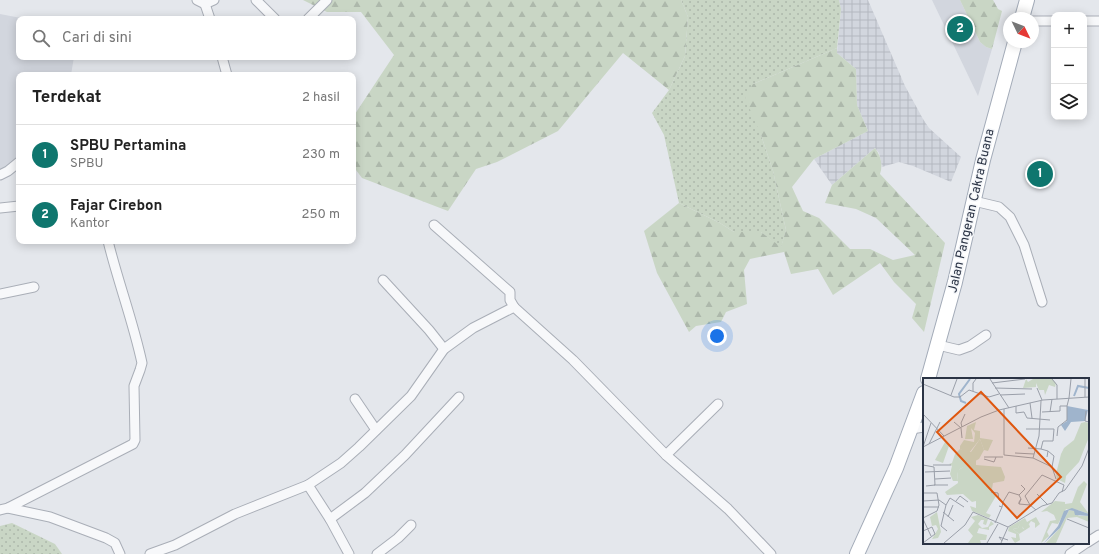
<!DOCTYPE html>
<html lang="id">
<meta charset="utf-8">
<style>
:root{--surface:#fff;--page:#f2f2f2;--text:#222;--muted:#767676;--line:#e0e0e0;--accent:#0f766e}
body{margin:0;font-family:Overpass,sans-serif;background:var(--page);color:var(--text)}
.controls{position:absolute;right:12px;top:12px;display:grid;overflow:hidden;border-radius:8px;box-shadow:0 2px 10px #0003}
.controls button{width:36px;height:36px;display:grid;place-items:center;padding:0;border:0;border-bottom:1px solid var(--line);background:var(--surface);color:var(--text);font:20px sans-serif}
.compass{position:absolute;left:1003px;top:12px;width:36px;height:36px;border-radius:50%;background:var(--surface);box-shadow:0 2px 10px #0003;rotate:133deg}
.you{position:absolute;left:717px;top:336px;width:14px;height:14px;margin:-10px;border:3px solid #fff;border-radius:50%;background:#1a73e8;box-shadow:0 0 0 6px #1a73e833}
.badge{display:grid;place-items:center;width:26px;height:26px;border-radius:50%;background:var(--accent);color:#fff;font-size:13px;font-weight:700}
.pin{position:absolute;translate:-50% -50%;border:2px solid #fff;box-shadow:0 1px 4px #0006}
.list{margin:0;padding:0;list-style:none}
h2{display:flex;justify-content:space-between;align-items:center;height:52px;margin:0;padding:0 16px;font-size:17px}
h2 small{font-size:13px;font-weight:400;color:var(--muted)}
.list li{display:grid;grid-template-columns:26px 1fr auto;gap:12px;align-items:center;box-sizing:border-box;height:60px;padding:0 16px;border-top:1px solid var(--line)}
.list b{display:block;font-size:15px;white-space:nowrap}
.list p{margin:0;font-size:13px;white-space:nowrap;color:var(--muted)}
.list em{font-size:13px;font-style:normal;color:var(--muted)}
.icon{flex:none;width:22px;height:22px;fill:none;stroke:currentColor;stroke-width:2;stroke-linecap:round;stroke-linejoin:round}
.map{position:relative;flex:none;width:1099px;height:554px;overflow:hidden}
.search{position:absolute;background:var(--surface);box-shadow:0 2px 10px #0003;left:16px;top:16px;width:340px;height:44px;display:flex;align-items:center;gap:10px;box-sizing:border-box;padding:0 14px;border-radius:8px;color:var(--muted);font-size:15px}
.panel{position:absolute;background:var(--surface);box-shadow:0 2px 10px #0003;left:16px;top:72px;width:340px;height:172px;border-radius:8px}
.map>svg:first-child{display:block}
.built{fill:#d2d6de}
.industrial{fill:url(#industrial-grid)}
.green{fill:url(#green-dots)}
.forest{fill:url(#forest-firs)}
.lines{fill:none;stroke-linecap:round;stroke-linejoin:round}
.minor-casing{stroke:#a9aeb7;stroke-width:11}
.primary-casing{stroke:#a3abb8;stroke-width:16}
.minor{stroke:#f7f8fa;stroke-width:9}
.primary{stroke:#fff;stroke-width:14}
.labels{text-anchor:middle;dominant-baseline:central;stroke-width:3;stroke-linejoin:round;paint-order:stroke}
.street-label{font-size:13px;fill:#2b3445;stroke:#f4f6f9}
.inset-river{fill:none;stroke:#9fb4cc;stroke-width:2}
.inset-road{fill:none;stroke:#9a9fa9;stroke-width:1}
.view{fill:#df570f;fill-opacity:0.15;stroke:#df570f;stroke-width:2}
.inset-edge{fill:none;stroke:#2b3445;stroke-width:2}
</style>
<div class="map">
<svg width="1099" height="554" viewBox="0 0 1099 554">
<defs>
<pattern id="industrial-grid" width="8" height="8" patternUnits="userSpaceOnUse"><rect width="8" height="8" fill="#d2d6de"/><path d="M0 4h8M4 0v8" fill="none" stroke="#b4b8c0"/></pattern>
<pattern id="green-dots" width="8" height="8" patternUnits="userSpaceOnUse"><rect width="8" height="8" fill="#c9d6c5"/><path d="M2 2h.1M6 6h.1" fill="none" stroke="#adb8ab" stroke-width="1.8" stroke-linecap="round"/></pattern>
<pattern id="forest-firs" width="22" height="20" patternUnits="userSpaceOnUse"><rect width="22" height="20" fill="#c9d6c5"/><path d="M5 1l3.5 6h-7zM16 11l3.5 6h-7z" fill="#adb8ab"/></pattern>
</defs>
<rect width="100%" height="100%" fill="#e4e7ec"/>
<g class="built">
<path d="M932,0H960L980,42L986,47L992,49L978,96Z"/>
<path d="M0,14L26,19H19V57H74L71,75H19V158L0,171Z"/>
</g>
<path class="industrial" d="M839,0H868L905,86L923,119L929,128L961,157L951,182L913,166L899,162L882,167L879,153L875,148L832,185L814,159L868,131L857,105L856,69L837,53L841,9Z"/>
<g class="green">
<path d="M681,0H839L841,9L837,48L753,84L761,135L773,171L786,230L781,248L761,232H734L720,223L679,203L664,135L652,113L669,90L685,56L688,17Z"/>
<path d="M12,523L55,544L62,554H0V526Z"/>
</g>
<g class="forest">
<path d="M303,0H681L688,17L685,56L669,90L623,53L558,131L497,162L476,169L448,211L362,178L353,166V117L394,55L361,12H327Z"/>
<path d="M960,0H993L998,9L1002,11L992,49L986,47L980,42Z"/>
<path d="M837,48V53L856,69L857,105L868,131L814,159L792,187L803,211L819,218L850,249H870L893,260L915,255L876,218L856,209L825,203L832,185L875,148C881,156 883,165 880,174L945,243L924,332L912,318L916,304L894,282L880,263L833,295L818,269L791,274L784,252L750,259L744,270L747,304L726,312L721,322L696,326L689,332L657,273L644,231L679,203L720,223L734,232H761L781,247L786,230L773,171L761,135L745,98L753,84Z"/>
</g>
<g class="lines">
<g class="minor-casing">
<g id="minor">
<path d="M197,0L205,4L214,0"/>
<path d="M256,0L275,19"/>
<path d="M205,4L210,19"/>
<path d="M308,19L327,0"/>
<path d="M1033,21H1054"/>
<path d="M1084,21H1099"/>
<path d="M222,57L227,75"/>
<path d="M0,175L8,171L19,162"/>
<path d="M974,201L999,207L1010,217L1024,245L1042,302"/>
<path d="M0,208L19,206"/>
<path d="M434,225L510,292V300L514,307"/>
<path d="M383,280L429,330L444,349"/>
<path d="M0,294L34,287"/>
<path d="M938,345L959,350L970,346L986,335"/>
<path d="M355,399L376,430"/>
<path d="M911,429L924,427"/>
<path d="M666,455L718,404"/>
<path d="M8,508L50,517L106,538L115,543L120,554"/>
<path d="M0,510L8,508L133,444L135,440L134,386L140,370L142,363C133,321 118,282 108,241"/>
<path d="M330,519L365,493L405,455L459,397"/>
<path d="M1088,542L1099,535"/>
<path d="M150,554L175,545L235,514L308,485"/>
<path d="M349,554L330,519L308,485L341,463L359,447L411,396L444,349L473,328L514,307L573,360L666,455L728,509L771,554"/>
<path d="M377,554L398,538L411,525"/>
<path d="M1070,554L1086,543"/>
</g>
</g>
<g class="primary-casing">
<g id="primary">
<path d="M1022,18L1027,0"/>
<path d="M928,379L955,282L983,160L1015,42"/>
<path d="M857,554L896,468L924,393"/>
</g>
</g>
<use href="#minor" class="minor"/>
<use href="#primary" class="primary"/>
</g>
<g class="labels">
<g class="street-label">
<text transform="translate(972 211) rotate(-77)">Jalan Pangeran Cakra Buana</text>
</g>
</g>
<g transform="translate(923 378)">
<rect width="166" height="166" fill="#e4e7ec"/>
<path d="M162,44L166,45V59L156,84L143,98L142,105L134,101L133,96L138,76L141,70L151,62L158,45ZM57,61L61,72L56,81L37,91L34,95L35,103H30L27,96L29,88L26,86L29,85L32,76L37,71L48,74ZM22,64L26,68L20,85L12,82ZM98,143L100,151L106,146L107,149L96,156L90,151L95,150Z" fill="#c9d6c5"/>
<path d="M103,1L105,4L110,1H129L133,5L132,9L126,7L122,17L121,12H116L113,5V9L100,10ZM53,44L51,52L57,53V60L70,62L65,73L61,72L57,61L46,75L37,71V68L41,62L51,64L52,55L48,50L50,61H42L44,48ZM53,81V87L78,89L82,99L81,103L70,105L69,111L73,118L63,135L68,137L66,140L49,133L47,128L53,130V123L49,124L40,116L24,117L22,114L35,105L34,93ZM161,103L164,106L157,124L166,136L155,132L143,131L135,146L129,145L124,154L126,158L118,165L127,143L133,142L131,137L124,133L118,134L132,123L142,124V126L149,125L155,109ZM146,132L151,133L156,138H166V144L154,139L144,140L133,165H123L137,150ZM14,134L18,154L15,160L9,161L15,151L13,147L9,148L7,139ZM55,137L65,141L63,147L60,146L61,142H58L55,146L59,150L65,149L68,143L71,146L66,149V152L56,150L54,155L64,157L63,162H57L58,165H45L50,158L45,152L52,143L48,139ZM113,139L117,146L112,150V145L108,143L102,152L97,146L95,150L90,151L96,156L97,162L92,165L88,159L93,160V156L85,153L86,149L102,140L104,144Z" fill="#c9d6c5"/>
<path d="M144,28L165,32L162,43L148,44L142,53L138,47L144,43ZM149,130L166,136V138L152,137L151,133L146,132L137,150L121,165L135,148L141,133Z" fill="#9fb4cc"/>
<path class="inset-river" d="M151,18L155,8L166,10M43,25L38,23L36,16L47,1"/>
<path class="inset-road" d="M67,1L86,30M129,1L134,7V21M69,5L102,1M0,6L31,19H37L46,12L66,19L76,16M72,10L109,11M114,10L119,22M50,13V5L53,1M28,17L34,1M77,17L102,16M162,19V1M146,20L148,1M107,25L109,40M93,28V35L101,34L104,40L127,42M81,31V77L110,80L116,58L118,23M163,33L162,43L166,44M119,34L137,33V28H144L146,20M127,34L129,21M0,36L21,58M31,44L38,50L39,60M39,49L38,45L42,36M103,51H131L130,63H120L118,71L125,73L124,79M134,58L135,49L144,42V28M6,66L17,44M0,69L8,45M0,69L58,39L76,32L120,22L166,19M105,70L118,71M125,73L131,78L129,89M92,75L111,76M61,79H80M110,80L129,89L133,101M61,81L71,84L73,79M0,87L11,89L12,107L3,108M10,87H28M2,94L27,93M12,101L28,100M11,107H25M68,114L75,115L76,122L80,124L79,129M0,115H14L16,127L14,133L0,140M114,116L125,127M98,121L96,117L102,111L98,107M0,123L16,122L23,127L27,120L41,129M33,123L37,118L45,124M80,124L86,114L96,117M96,126L98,121L96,124V126L107,127L113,132M23,127L18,148L24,153M107,127L102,118L119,97L141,107L139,114M0,129H16M20,134L31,143M25,139L30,127M0,141L8,158M144,141L166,150M72,145L79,129L76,128M0,153L9,149L12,156L0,165M79,163L76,159L85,162M21,165L42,147L50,134L85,149L119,128L129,125L136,115L142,112L159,88L166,70M64,165L75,146M78,165L85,149"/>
<path class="view" d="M58,14L138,99L94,140L14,54Z"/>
<rect width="166" height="166" class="inset-edge"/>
</g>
</svg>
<div class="controls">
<button>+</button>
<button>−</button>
<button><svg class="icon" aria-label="layers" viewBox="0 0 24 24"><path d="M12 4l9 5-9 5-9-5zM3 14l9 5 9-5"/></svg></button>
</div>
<svg class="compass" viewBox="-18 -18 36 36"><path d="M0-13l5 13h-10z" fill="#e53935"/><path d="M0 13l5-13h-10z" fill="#767676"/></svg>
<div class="you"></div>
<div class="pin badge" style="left:1040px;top:174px">1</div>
<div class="pin badge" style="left:960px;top:29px">2</div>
<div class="search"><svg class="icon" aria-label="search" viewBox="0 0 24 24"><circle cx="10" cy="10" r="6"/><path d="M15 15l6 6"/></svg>Cari di sini</div>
<section class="panel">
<h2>Terdekat<small>2 hasil</small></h2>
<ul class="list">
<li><span class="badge">1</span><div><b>SPBU Pertamina</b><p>SPBU</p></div><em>230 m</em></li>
<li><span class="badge">2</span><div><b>Fajar Cirebon</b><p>Kantor</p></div><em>250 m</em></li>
</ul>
</section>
</div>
